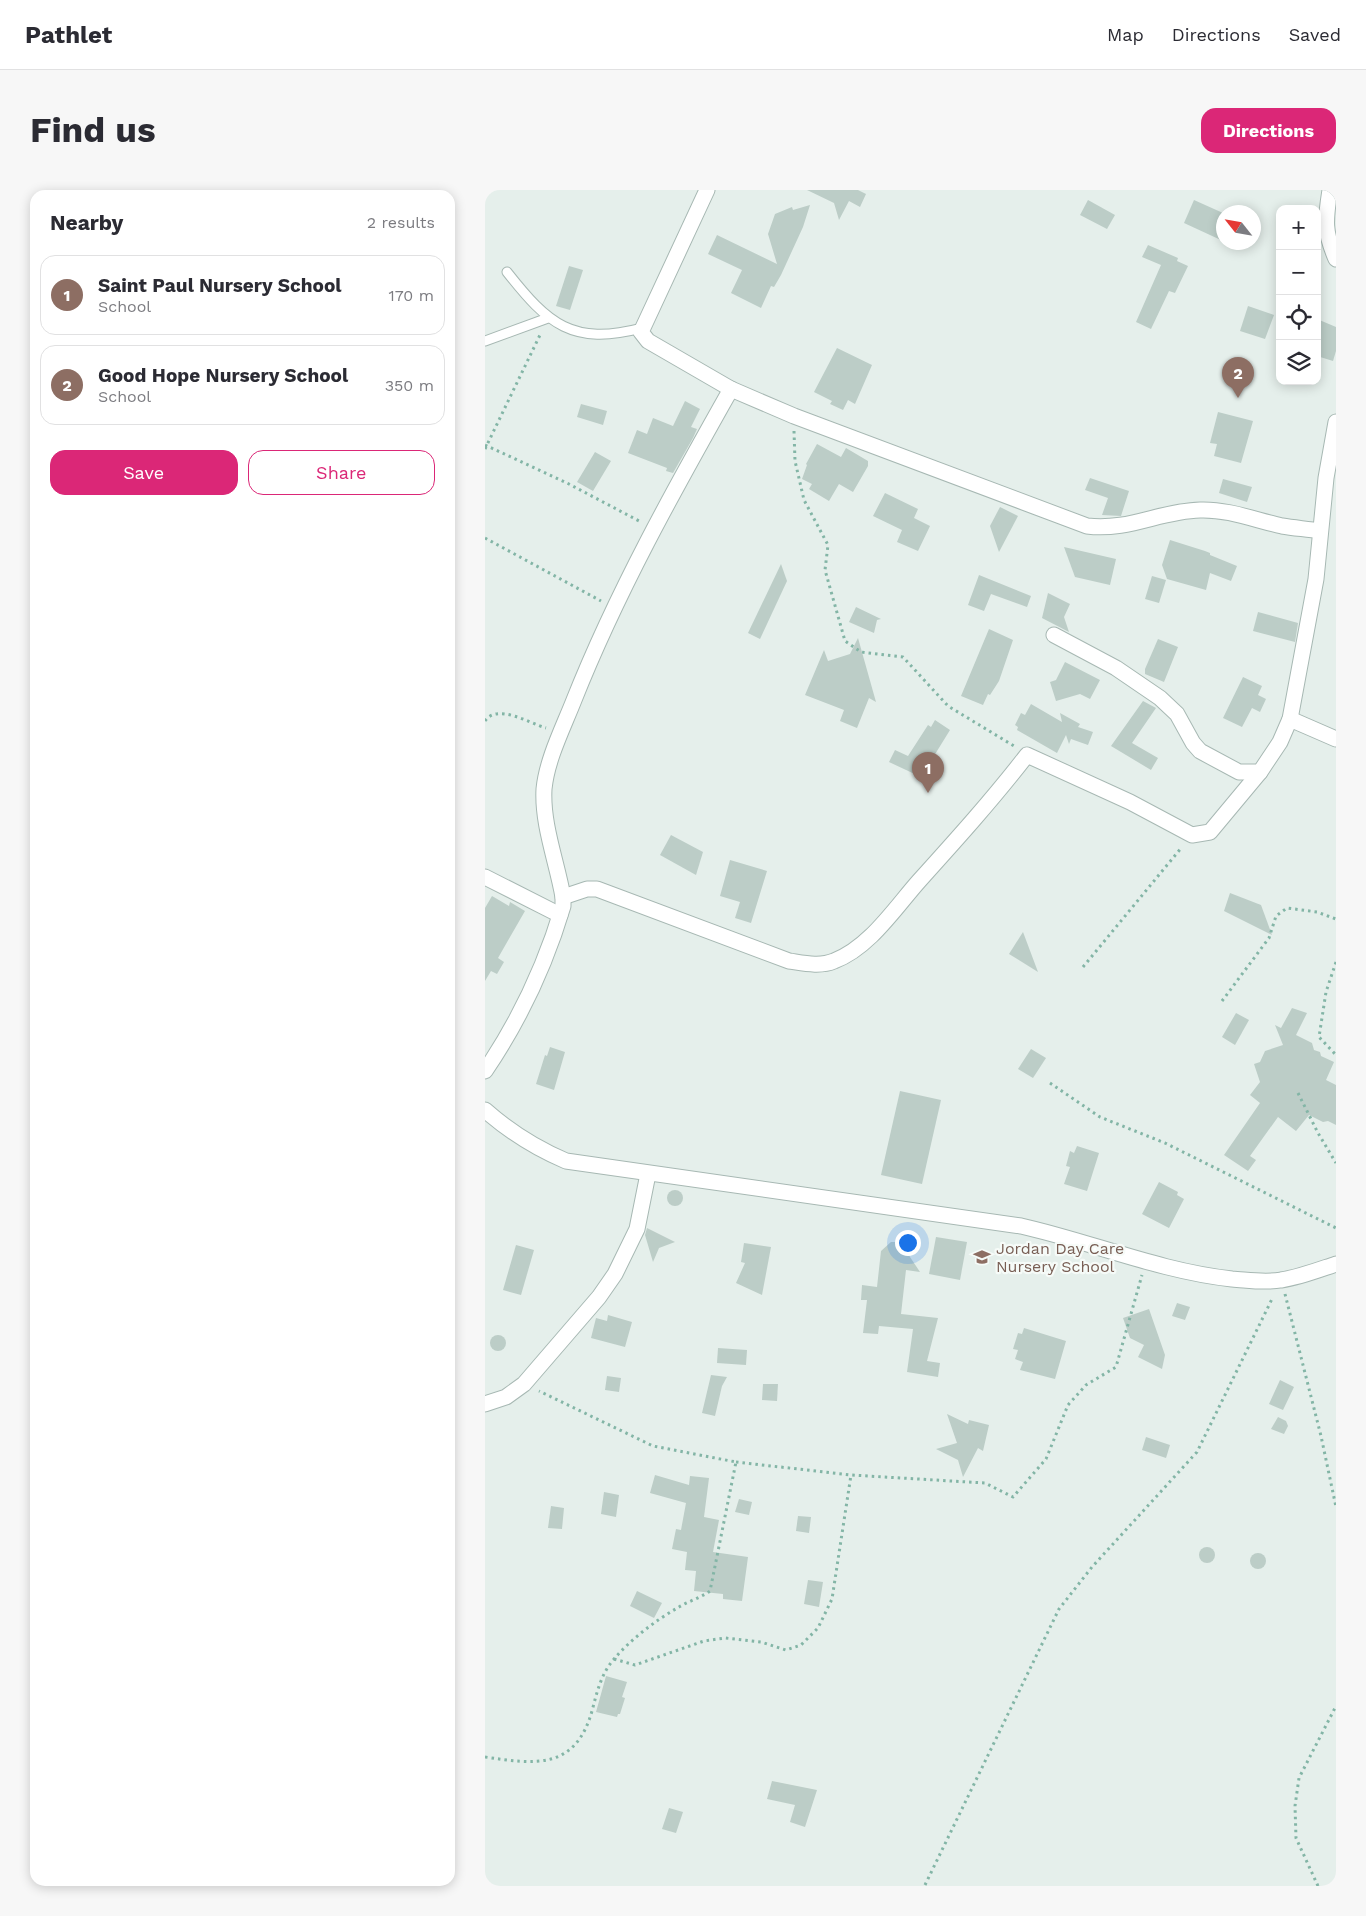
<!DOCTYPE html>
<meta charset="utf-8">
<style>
:root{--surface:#fff;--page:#f7f7f7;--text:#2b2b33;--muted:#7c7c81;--line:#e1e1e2;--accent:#db2777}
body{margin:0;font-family:"Work Sans",sans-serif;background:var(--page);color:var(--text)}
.controls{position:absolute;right:15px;top:15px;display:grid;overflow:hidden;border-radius:10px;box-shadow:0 2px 12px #0003}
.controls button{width:45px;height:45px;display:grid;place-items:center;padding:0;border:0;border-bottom:1px solid var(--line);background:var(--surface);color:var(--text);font:25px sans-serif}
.compass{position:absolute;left:731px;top:15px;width:45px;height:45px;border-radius:50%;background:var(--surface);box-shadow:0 2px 12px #0003;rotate:301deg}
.you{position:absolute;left:422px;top:1052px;width:18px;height:18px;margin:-12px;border:4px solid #fff;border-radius:50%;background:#1a73e8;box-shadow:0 0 0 8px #1a73e833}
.badge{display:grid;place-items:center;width:32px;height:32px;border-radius:50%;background:var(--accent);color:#fff;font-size:16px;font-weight:700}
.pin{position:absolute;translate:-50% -41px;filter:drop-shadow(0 1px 2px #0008)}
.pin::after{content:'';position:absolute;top:26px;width:18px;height:15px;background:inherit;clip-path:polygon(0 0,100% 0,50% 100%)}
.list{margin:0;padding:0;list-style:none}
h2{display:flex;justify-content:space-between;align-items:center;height:65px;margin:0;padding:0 20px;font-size:21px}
h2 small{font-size:16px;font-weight:400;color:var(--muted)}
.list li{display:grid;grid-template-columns:32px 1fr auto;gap:15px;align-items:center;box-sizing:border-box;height:80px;margin:0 10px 10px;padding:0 10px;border:1px solid var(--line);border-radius:15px}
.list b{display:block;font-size:19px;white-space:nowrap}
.list p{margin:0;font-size:16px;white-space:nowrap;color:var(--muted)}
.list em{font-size:16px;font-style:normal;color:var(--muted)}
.actions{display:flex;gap:10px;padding:15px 20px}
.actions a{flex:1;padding:11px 0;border:1px solid var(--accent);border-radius:15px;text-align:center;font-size:18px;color:var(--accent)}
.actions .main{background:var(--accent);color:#fff}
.icon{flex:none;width:28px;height:28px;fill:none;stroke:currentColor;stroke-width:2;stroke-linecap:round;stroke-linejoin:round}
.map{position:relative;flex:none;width:851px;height:1696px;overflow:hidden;border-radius:15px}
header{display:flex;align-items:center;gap:30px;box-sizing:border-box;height:70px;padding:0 25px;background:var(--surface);border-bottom:1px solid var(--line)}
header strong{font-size:24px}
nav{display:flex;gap:28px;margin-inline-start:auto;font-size:18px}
.intro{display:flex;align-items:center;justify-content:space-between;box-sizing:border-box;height:120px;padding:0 30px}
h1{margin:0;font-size:35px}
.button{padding:12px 22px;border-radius:15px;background:var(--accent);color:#fff;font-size:18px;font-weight:700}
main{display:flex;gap:30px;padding:0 30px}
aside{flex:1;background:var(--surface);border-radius:15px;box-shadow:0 2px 12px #0003}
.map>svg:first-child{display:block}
.building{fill:#bccdc7}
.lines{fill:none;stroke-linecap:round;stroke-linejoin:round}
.service-casing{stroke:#a7b8b3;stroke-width:11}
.minor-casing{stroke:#a7b8b3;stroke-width:17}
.path{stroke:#83b5a6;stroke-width:3;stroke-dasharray:2.5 4;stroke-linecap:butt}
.service{stroke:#fff;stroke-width:9}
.minor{stroke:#fff;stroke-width:15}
.labels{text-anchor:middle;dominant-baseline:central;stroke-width:4.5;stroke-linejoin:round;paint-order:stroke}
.education-label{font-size:16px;fill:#785e54;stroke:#f6fbf8;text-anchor:start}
</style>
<header>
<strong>Pathlet</strong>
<nav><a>Map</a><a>Directions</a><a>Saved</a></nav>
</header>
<div class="intro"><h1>Find us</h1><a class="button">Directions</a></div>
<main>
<aside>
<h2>Nearby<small>2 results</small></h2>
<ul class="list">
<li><span class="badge" style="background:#8d6e63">1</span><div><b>Saint Paul Nursery School</b><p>School</p></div><em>170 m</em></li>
<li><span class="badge" style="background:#8d6e63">2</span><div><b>Good Hope Nursery School</b><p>School</p></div><em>350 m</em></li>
</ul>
<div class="actions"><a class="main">Save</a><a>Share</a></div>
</aside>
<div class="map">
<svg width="851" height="1696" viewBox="0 0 851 1696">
<rect width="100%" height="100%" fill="#e5efeb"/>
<g class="building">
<path d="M322,0H373L381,4L375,17L364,11L354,30L349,13Z"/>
<path d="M603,10L630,25L622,39L595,25Z"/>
<path d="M709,10L738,23V51L699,33Z"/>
<path d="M325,15L318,37L296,85L289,97L286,96L276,118L246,103L257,80L223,64L232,45L292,74L283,44L290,24L307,17L308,20Z"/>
<path d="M663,55L693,68L692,71L703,76L690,103L684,101L666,139L651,132L676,75L657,67Z"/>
<path d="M84,76L98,80L85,120L71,116Z"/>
<path d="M763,116L789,125L780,149L755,141Z"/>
<path d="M832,129L851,137V161L848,171L832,166Z"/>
<path d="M352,158L387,175L370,214L363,210L358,220L345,214L347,211L329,202Z"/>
<path d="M200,211L215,219L206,237L212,239L208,248L188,283L181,281L182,278L143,263L152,240L162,244L168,228L188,236Z"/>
<path d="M96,214L122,221L118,235L92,227Z"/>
<path d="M733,222L768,231L756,273L729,266L732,254L725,253Z"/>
<path d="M332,254L356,267L361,258L383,271V276L368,302L354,294L344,311L324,299L327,294L317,289L322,275L321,274Z"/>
<path d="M110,262L126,271L108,301L92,292Z"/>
<path d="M605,288L644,301L636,326L617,325L623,308L600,300Z"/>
<path d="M738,289L767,297L762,312L734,303Z"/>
<path d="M400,303L433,319L429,328L445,336L433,361L412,352L417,340L388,326Z"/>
<path d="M515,317L533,326L514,362L505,336Z"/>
<path d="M685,350L720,361L725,363V365L752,376L746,391L725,383L721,400L682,389L677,375Z"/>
<path d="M579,357L631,369L625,395L590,387Z"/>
<path d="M296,374L302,391L275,449L263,443Z"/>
<path d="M494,385L546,406L542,417L506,404L499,421L483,415Z"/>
<path d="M667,386L681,390L674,413L660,409Z"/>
<path d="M563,403L585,414L579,427L584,442L557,428Z"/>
<path d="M371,417L396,429L392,430L389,443L364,432Z"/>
<path d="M773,422L813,433L810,452L768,441Z"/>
<path d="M504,439L528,450L514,491L505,505L503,504L498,515L476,506Z"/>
<path d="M373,448L391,512L384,508L372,538L355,531L359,520L320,505L339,460L343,471L365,464Z"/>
<path d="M673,449L693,457L679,492L660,484V479Z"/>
<path d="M580,472L615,490L605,509L595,504L571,511L565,492L571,490Z"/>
<path d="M758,487L777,496L773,505L781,509L775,522L767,518L757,537L738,528Z"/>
<path d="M658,511L671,518L647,553L673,568L666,580L626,556Z"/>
<path d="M546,514L577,532L575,523L595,534L593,537L608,542L603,555L586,549L584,554L581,545L572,563L532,540L533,537L530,535L536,523L540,525Z"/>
<path d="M450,530L465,540L436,587L404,572L410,560L423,566L443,535L446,537Z"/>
<path d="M186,645L218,662L211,685L175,665Z"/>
<path d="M245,670L282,681L266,733L250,728L255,712L235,706Z"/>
<path d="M745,703L776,715L787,745L739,721Z"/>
<path d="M7,706L24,716L25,712L40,721L13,768L19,772L12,784L6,781L0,791V718Z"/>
<path d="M538,742L553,782L524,764Z"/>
<path d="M807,818L822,823L811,845L827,853L829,860L835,862L836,866L849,872L841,890L851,895V935L843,931L838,932L824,925L811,941L793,927L765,966L771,970L763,981L739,965L775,913L765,905L775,892L769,874L775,872L780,861L798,855L790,835L796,838Z"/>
<path d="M751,823L764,830L750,855L737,847Z"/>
<path d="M65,857L80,862L69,900L51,894L60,865L62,866Z"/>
<path d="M546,859L561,868L548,888L533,879Z"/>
<path d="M415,901L456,910L437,994L396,985Z"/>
<path d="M592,956L614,963L602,1001L579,994L585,977L581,976L585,961L589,963Z"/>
<path d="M674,992L693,1002L692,1005L699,1009L684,1038L657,1024Z"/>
<circle cx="190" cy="1008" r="8"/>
<path d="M162,1038L190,1052L174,1058L168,1072L160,1045Z"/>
<path d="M451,1047L482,1052L475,1090L444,1084Z"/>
<path d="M406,1052H415L435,1082L421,1080L416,1124L453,1128L442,1171L455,1173L453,1187L422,1182L428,1139L394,1136L393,1144L378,1143L382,1110H376L377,1095L392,1097L396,1061Z"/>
<path d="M259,1053L286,1057L277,1105L251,1093L260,1073L256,1072Z"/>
<path d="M31,1055L49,1060L36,1105L18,1100Z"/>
<path d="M692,1113L705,1117L700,1130L687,1126Z"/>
<path d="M664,1119L680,1165L677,1179L653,1167L659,1155L645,1148L638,1128Z"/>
<path d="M123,1125L147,1132L140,1157L106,1148L111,1128L122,1131Z"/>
<path d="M539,1138L581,1151L570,1189L535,1180L538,1172L530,1169L533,1160L528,1159L533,1143L537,1144Z"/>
<circle cx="13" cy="1153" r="8"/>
<path d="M233,1158L262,1160L261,1175L232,1173Z"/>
<path d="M226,1185L242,1187L237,1196L230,1226L217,1223Z"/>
<path d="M122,1186L136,1188L134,1202L120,1200Z"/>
<path d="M795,1190L809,1197L798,1220L784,1214Z"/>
<path d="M278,1194H293L292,1211L277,1210Z"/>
<path d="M462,1224L483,1234L484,1230L504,1235L498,1261L493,1258L478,1287L473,1270L451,1259L472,1253Z"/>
<path d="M793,1227L801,1231L803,1236L799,1244L786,1239Z"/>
<path d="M661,1247L685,1255L681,1268L657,1260Z"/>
<path d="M170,1285L204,1295L205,1286L224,1288L219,1327L234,1330L228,1362L263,1367L257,1411L238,1409V1404L209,1401L211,1381L200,1380L202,1362L187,1359L191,1339L196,1340L201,1313L165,1303Z"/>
<path d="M119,1302L134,1305L131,1327L116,1324Z"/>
<path d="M254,1309L267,1312L264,1325L250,1322Z"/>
<path d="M66,1316L79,1318L77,1339L63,1338Z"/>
<path d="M313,1326L326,1327L324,1343L311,1341Z"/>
<circle cx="722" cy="1365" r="8"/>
<circle cx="773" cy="1371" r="8"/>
<path d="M323,1390L338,1392L334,1417L319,1414Z"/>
<path d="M152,1401L177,1413L169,1428L145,1416Z"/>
<path d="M121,1486L142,1492L137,1507L140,1508L135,1524H133L132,1527L111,1522Z"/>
<path d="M287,1591L332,1600L320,1637L305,1632L310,1615L282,1609Z"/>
<path d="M184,1618L198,1622L191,1643L177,1639Z"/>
</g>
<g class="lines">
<g class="service-casing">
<g id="service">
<path d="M22,82C63,134 87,156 157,138"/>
<path d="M0,151L63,128"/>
</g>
</g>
<g class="minor-casing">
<g id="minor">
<path d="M222,0L156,142L163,151L246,199L309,226L602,336C644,341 675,321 715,320C743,319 770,330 797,336C809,338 822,339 835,341"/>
<path d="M845,0C840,31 839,41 851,69"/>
<path d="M569,445L631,478L675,508L692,524L708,553L715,561L754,582H775L795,552L805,529L831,389L841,288L851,232"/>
<path d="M805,529L851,549"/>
<path d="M0,687L75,725"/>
<path d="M78,707L102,699H112L304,771C318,773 335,777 349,771C384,758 410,718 434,691C471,650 508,609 542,565L645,612L707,645L725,642L775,582"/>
<path d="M0,881C34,831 61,773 78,716V707C72,672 57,635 59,599C62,569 78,538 89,510C132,402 189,300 246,199"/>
<path d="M0,920C25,942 50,958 81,971L536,1036C607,1052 674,1081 747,1089C763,1090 780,1093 796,1090C815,1087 833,1080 851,1074"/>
<path d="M0,1214L21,1207L39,1194L114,1107L130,1084L152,1039L163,984"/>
</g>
</g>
<g class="path">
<path d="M309,241L310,271L319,310L343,355L340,380L360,451L376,462L418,467L463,516L529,556"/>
<path d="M0,255L82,293L156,332"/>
<path d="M0,259L55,145"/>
<path d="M0,348L116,411"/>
<path d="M0,531C12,513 44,533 61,538"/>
<path d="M851,772L841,802L834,847L851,865"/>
<path d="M598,777L697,657"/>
<path d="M737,811L784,748L791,726L802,718L832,722L851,729"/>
<path d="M565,893L615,927L680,953L851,1038"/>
<path d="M813,903L833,943L851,973"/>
<path d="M800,1104L836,1246L851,1317"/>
<path d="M251,1272L366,1285L500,1293L528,1307L561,1269L583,1215L601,1195L631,1177L657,1085"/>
<path d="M129,1469L150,1475L219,1451L240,1448L276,1452L301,1460L316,1455L333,1438L347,1409L366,1285"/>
<path d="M0,1567C49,1574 90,1581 107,1521C112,1502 116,1484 129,1469C146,1449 171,1430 194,1417C204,1411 215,1408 225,1401L251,1272L168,1256L54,1201"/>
<path d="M440,1695L574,1419L607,1377L712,1262L788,1107"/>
<path d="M833,1696L811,1648L810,1616L814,1588L851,1516"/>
</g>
<use href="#service" class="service"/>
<use href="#minor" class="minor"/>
</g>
<defs>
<g id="school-bare" transform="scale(1.35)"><path d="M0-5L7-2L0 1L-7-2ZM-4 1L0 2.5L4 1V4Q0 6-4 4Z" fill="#8d6e63" stroke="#f6fbf8" stroke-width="2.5" paint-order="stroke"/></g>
</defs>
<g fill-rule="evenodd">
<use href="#school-bare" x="497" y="1067"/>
</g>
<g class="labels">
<g class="education-label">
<text x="511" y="1058">Jordan Day Care<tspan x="511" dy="18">Nursery School</tspan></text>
</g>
</g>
</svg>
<div class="controls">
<button>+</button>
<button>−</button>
<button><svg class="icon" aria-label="locate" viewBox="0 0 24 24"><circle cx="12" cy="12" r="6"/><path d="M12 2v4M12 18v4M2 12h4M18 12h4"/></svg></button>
<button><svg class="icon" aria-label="layers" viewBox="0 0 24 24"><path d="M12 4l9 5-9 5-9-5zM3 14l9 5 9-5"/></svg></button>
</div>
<svg class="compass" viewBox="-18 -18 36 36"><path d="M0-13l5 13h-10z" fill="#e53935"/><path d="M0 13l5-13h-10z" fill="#7c7c81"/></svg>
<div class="you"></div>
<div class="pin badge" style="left:443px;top:603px;background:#8d6e63">1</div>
<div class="pin badge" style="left:753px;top:208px;background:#8d6e63">2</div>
</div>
</main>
